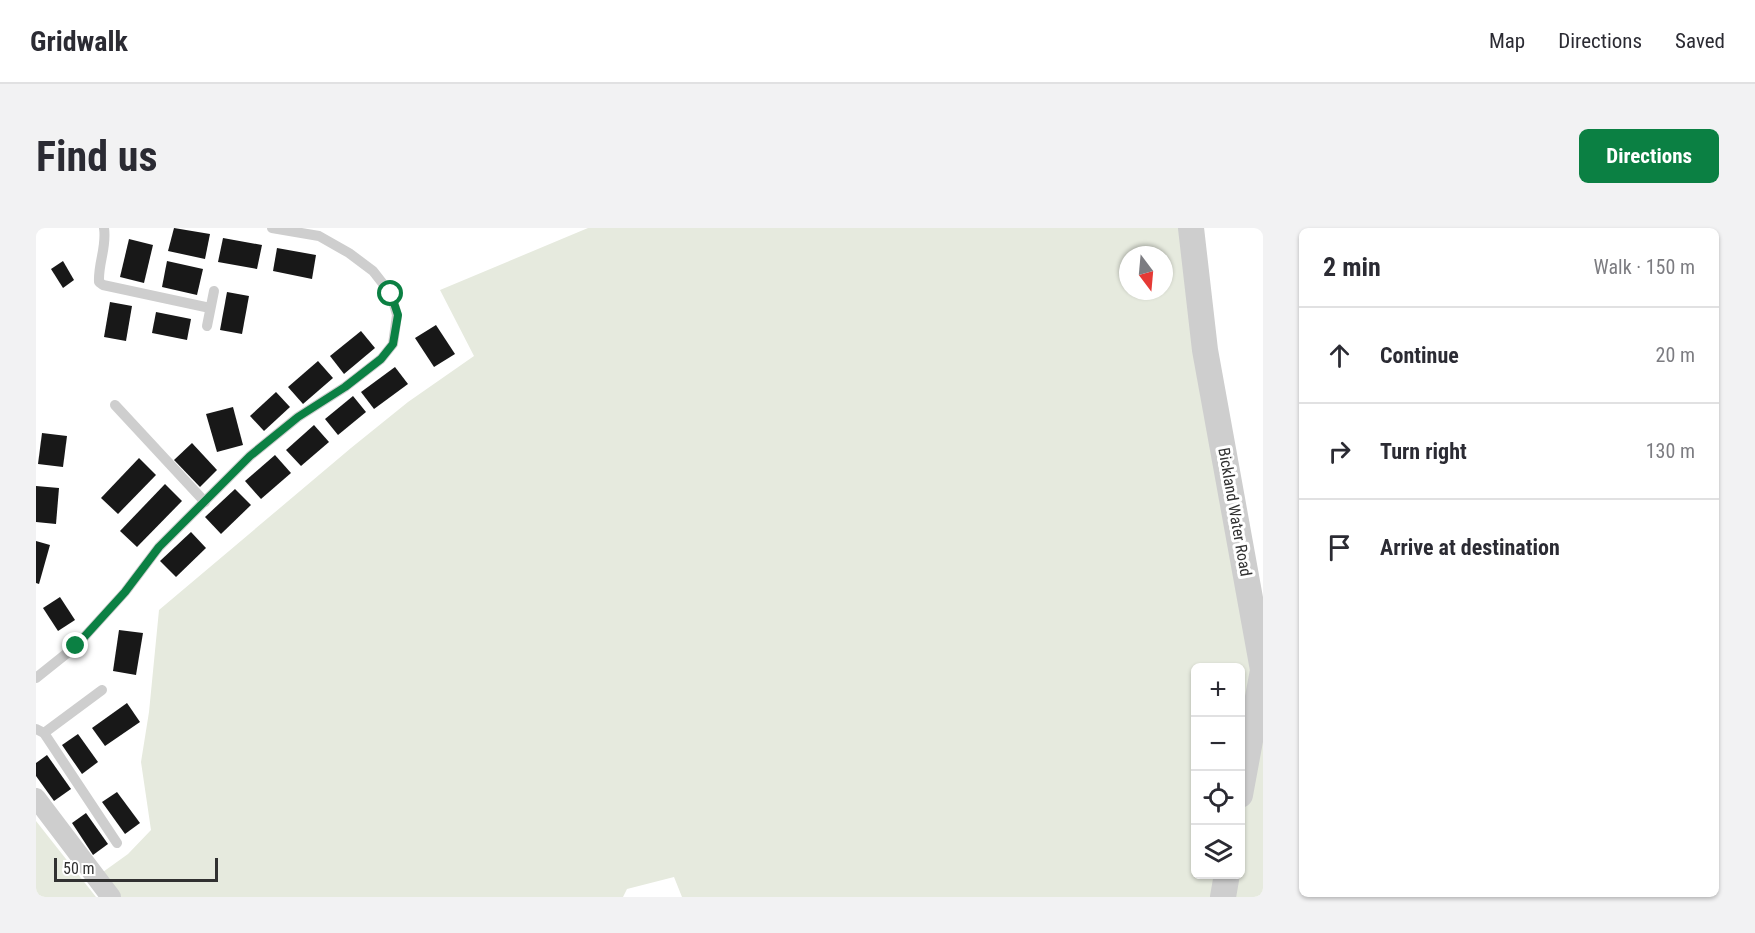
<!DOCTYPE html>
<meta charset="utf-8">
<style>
:root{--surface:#fff;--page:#f2f2f3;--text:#2b2b33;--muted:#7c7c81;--line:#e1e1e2;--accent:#0b8043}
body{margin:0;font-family:"Roboto Condensed",sans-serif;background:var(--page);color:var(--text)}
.controls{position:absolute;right:18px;bottom:18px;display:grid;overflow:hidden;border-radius:9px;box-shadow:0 2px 4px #0004}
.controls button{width:54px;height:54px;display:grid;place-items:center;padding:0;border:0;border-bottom:2px solid var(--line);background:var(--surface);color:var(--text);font:30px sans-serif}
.compass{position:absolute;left:1083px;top:18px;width:54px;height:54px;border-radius:50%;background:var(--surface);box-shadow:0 2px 4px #0004;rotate:164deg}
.scale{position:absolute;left:18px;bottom:15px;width:164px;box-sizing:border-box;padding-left:6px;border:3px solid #313131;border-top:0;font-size:16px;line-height:21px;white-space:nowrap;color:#313131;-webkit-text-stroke:4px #fff;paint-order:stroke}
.stop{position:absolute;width:18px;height:18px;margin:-14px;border:4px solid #0b8043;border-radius:50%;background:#fff}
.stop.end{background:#0b8043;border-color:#fff;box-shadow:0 2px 6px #0008}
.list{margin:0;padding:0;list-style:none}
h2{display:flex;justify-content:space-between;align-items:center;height:78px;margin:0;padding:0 24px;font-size:26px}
h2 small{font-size:20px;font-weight:400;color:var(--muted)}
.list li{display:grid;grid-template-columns:39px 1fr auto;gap:18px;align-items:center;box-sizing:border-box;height:96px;padding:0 24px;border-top:2px solid var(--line)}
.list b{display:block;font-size:22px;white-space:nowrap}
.list em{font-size:20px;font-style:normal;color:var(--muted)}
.icon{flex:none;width:33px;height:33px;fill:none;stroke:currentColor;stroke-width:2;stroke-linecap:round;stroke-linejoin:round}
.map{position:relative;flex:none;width:1227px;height:669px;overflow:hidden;border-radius:9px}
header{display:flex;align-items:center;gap:36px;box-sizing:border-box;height:84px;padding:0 30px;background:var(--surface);border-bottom:2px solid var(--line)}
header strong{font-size:28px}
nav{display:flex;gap:33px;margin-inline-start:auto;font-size:21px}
.intro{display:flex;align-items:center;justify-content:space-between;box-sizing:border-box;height:144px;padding:0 36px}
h1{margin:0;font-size:42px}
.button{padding:15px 27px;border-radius:9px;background:var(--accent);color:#fff;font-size:21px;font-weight:700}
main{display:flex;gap:36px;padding:0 36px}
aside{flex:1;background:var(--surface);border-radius:9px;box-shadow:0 2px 4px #0004}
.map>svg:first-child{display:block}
.green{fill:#e6eade;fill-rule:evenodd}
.building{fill:#181818}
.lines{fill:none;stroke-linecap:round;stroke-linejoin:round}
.service{stroke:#cecece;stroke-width:10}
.minor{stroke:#cecece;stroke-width:20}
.tertiary{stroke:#cecece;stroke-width:26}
.route{stroke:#0b8043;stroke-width:8}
.labels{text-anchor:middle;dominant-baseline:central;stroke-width:6;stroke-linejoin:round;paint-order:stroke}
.street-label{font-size:16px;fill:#313131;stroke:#fff}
</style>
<header>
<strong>Gridwalk</strong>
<nav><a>Map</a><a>Directions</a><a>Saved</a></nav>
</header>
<div class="intro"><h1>Find us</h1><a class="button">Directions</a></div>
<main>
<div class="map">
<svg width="1227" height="669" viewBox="0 0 1227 669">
<rect width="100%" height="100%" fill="#fff"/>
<g class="green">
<path d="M552,0H1155L1227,442L1205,519L1204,440H1160V646L1180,647L1177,669H646L638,649L591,661L587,669H75L60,649L92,626L115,602L105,534L113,484L123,382L315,220L372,174L438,128L404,62ZM1092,27H1128V63H1092Z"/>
<path d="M1227,468V669H1192L1195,647L1204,646L1205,592Z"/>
<path d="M0,593L60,669H0Z"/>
</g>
<g class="building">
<path d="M138,0L174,6L169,31L132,23Z"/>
<path d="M187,10L226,17L221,41L182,34Z"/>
<path d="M93,11L117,17L108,55L84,49Z"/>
<path d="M241,20L280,27L276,51L237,43Z"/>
<path d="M27,33L38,52L27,60L15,41Z"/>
<path d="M131,33L167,41L161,67L126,59Z"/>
<path d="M191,64L213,68L206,106L184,102Z"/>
<path d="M74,74L96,78L90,113L68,109Z"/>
<path d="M120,84L155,91L151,112L116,105Z"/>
<path d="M400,97L419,126L398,139L379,110Z"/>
<path d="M325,103L339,120L308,146L294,128Z"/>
<path d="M282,133L297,150L267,176L252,159Z"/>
<path d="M359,139L372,156L338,181L325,164Z"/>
<path d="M240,164L254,179L228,203L214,188Z"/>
<path d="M317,168L330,184L302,207L289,191Z"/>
<path d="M197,179L207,217L181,224L170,186Z"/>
<path d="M278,197L293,214L265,238L250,222Z"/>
<path d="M6,205L31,208L27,239L2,236Z"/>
<path d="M156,215L181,242L164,259L138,232Z"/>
<path d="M239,227L255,245L225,271L209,253Z"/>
<path d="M103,230L120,247L82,286L65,270Z"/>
<path d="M129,256L146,273L101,319L84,303Z"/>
<path d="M0,258L23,260L20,296L0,294Z"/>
<path d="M199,261L215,277L185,306L169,289Z"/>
<path d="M155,304L170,320L140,349L124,333Z"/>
<path d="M0,313L14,317L3,356L0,355Z"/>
<path d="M24,369L39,392L22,403L7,380Z"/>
<path d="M83,402L107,405L100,447L77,443Z"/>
<path d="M91,475L104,494L69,518L56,500Z"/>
<path d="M42,506L62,534L46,546L26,517Z"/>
<path d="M11,527L35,561L18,573L0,548V535Z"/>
<path d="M81,564L104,595L89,606L66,574Z"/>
<path d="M50,585L72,616L57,627L36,595Z"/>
</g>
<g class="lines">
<g class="service">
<path d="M68,0C71,19 62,35 63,54L67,57L174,80"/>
<path d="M171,98L178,63"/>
<path d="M79,177L169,274"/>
<path d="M0,450L40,418L89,364L123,319L214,228L262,189L309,159L345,131L357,116L361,87L355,66L337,43L313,25L283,8L236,0"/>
<path d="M0,501L8,505L81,615"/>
<path d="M8,505L66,462"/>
</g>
<path class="minor" d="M0,570L75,669"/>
<g class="tertiary">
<path d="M1155,0L1169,122L1227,442L1204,567"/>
<path d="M1187,669L1191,646"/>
</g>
</g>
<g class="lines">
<path class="route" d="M40,418L89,364L123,319L214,228L262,189L309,159L345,131L357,116L362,87L355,66"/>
</g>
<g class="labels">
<g class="street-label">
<text transform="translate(1199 284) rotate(80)">Bickland Water Road</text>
</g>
</g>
</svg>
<div class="controls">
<button>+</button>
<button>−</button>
<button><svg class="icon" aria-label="locate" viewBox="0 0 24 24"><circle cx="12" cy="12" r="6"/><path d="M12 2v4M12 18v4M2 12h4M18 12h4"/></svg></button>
<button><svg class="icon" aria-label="layers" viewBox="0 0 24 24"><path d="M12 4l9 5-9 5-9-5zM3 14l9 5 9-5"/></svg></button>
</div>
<svg class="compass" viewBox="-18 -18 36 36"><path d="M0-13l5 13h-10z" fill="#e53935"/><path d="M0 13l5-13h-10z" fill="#7c7c81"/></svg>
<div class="scale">50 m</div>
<div class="stop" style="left:355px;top:66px"></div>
<div class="stop end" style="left:40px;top:418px"></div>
</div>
<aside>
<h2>2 min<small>Walk · 150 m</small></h2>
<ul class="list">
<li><svg class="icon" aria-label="ahead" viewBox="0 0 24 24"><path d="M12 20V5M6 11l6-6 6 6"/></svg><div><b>Continue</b></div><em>20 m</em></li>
<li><svg class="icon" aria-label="right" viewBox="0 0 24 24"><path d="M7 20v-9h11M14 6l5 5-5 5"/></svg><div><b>Turn right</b></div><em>130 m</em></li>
<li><svg class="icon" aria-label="arrive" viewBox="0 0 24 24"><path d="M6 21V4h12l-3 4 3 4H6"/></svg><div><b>Arrive at destination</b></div></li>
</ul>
</aside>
</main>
